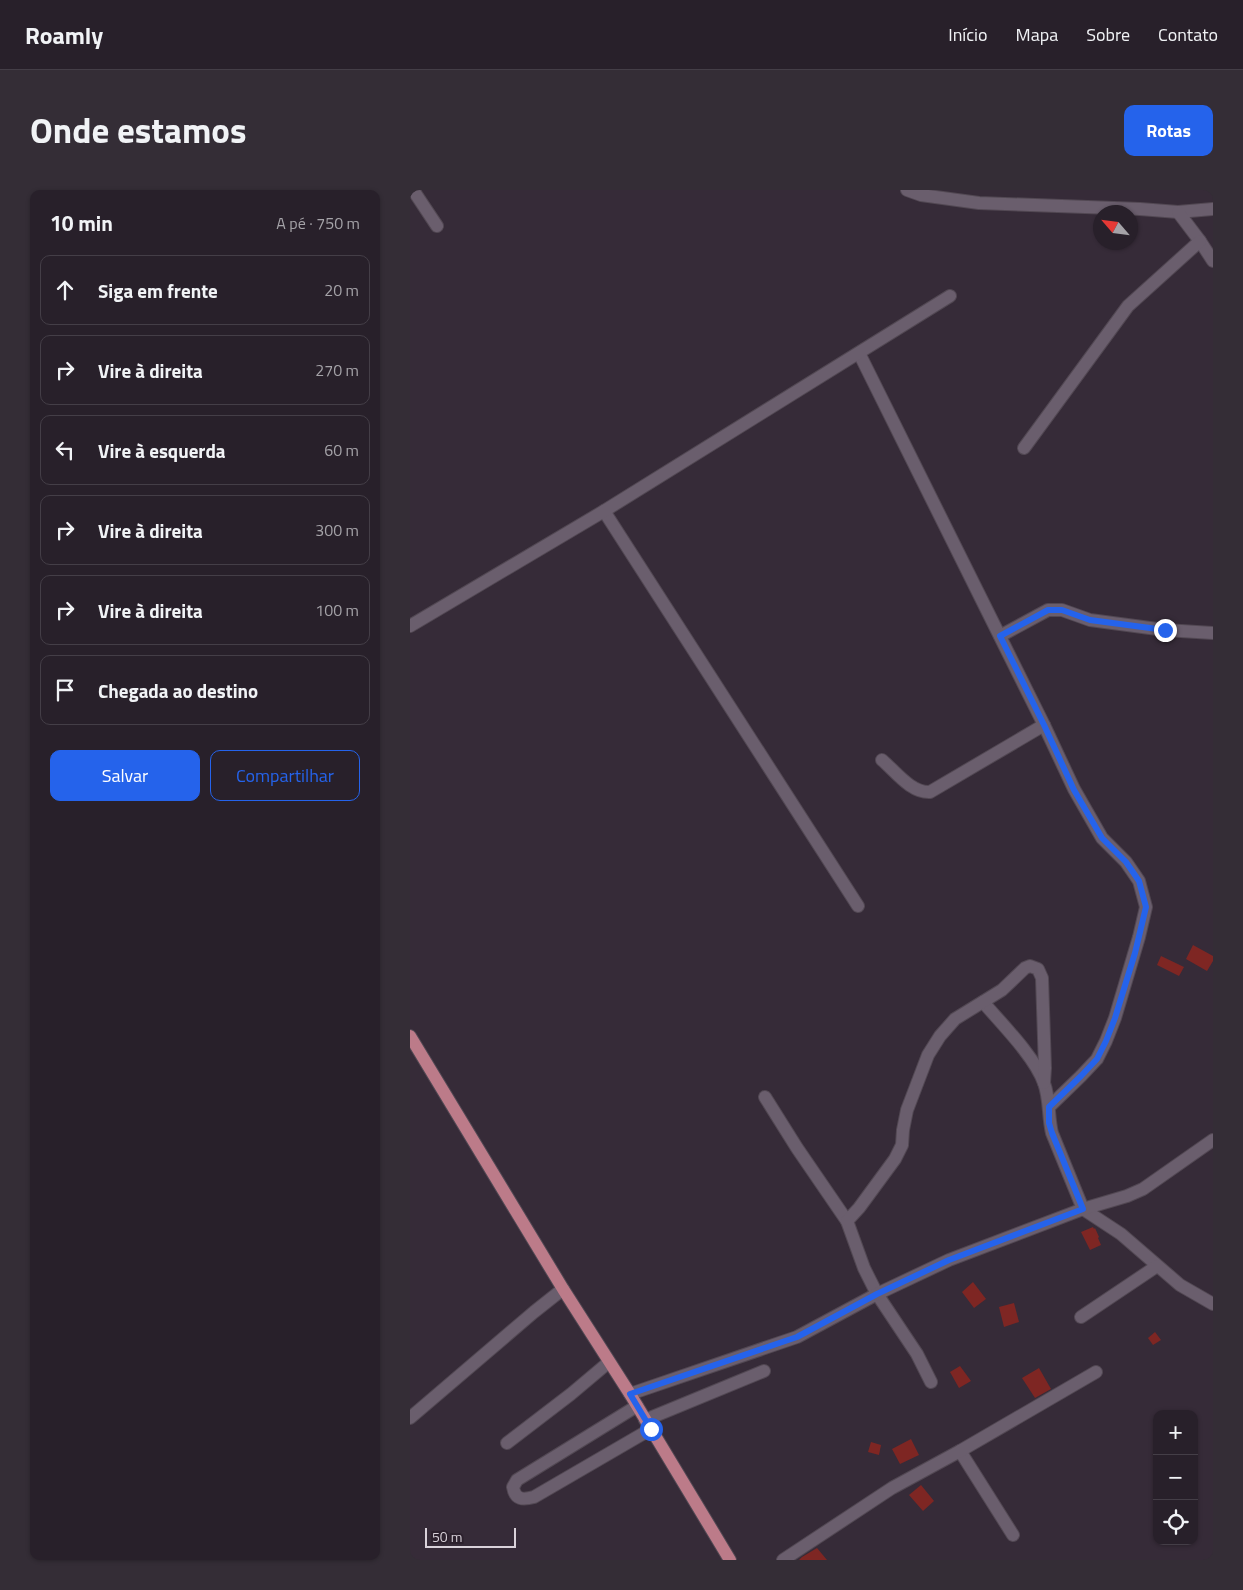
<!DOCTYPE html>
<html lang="pt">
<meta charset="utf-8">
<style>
:root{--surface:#28202a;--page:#342d36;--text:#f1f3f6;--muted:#a5a3a8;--line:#443e47;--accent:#2563eb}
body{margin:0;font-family:"Titillium Web",sans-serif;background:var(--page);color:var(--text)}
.controls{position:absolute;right:15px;bottom:15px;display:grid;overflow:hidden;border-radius:10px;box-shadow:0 1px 4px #0004}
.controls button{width:45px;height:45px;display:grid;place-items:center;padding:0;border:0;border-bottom:1px solid var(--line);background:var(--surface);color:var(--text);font:25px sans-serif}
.compass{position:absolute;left:683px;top:15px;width:45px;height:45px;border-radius:50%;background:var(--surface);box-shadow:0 1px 4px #0004;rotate:298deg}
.scale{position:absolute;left:15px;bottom:12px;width:91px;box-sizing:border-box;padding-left:5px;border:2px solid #d9d2da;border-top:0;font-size:14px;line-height:18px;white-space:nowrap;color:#d9d2da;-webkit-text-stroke:4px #2c212d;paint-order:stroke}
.stop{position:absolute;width:15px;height:15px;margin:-11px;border:4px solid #2563eb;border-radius:50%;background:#fff}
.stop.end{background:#2563eb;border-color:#fff;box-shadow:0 1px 5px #0008}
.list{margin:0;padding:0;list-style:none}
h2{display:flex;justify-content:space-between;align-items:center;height:65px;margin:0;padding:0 20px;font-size:21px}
h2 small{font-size:16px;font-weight:400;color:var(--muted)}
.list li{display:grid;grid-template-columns:32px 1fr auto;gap:15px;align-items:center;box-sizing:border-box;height:70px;margin:0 10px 10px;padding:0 10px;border:1px solid var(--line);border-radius:10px}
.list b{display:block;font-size:19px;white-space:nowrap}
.list em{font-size:16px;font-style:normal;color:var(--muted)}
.actions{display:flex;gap:10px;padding:15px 20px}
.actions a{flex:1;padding:11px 0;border:1px solid var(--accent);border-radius:10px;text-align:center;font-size:18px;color:var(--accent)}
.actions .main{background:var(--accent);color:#fff}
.icon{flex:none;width:28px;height:28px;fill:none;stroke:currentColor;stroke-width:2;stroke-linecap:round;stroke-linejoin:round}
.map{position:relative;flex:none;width:803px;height:1370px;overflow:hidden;border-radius:10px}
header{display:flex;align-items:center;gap:30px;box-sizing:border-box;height:70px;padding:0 25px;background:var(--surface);border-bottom:1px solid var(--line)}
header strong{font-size:24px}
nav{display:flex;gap:28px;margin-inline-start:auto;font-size:18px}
.intro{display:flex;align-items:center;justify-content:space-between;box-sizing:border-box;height:120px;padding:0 30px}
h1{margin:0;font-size:35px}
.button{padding:12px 22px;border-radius:10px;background:var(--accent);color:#fff;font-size:18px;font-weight:700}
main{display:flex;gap:30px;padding:0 30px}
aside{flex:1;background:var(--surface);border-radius:10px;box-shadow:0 1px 4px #0004}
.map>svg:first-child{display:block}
.building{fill:#7e2623}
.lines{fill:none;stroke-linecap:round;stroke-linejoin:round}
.minor-casing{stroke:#524853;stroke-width:14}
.major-casing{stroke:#524853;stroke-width:14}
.minor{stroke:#6a5e6d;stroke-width:12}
.major{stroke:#bc7b89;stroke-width:12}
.route{stroke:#2563eb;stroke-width:6}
</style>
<header>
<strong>Roamly</strong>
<nav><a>Início</a><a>Mapa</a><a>Sobre</a><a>Contato</a></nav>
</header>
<div class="intro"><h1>Onde estamos</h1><a class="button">Rotas</a></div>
<main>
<aside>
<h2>10 min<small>A pé · 750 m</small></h2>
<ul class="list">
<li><svg class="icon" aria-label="ahead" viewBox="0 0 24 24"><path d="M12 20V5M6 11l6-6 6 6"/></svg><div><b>Siga em frente</b></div><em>20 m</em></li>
<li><svg class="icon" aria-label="right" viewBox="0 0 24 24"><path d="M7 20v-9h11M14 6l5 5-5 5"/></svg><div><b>Vire à direita</b></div><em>270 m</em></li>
<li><svg class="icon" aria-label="left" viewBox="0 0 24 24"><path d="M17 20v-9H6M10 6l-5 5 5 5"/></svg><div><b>Vire à esquerda</b></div><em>60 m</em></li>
<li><svg class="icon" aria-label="right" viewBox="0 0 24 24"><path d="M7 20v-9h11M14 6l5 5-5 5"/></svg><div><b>Vire à direita</b></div><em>300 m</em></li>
<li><svg class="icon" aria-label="right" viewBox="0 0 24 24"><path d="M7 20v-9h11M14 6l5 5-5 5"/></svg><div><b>Vire à direita</b></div><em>100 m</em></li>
<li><svg class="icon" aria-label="arrive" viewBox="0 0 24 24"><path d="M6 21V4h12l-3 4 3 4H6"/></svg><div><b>Chegada ao destino</b></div></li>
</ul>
<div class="actions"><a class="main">Salvar</a><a>Compartilhar</a></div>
</aside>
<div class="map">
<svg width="803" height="1370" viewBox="0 0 803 1370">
<rect width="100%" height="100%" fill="#362b38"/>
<g class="building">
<path d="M783,755L803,766V771L797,781L776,769Z"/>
<path d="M751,766L774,777L769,786L747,775Z"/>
<path d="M683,1037L684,1039L685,1038L689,1047L688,1048L691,1055L680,1060L671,1042Z"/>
<path d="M563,1092L576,1109L564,1118L552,1102Z"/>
<path d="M604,1113L609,1132L594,1137L589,1117Z"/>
<path d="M745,1142L751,1150L743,1155L738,1148Z"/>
<path d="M550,1176L561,1191L549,1198L540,1182Z"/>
<path d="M629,1178L641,1199L625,1208L612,1188Z"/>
<path d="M501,1249L509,1265L490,1274L482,1259Z"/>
<path d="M461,1252L471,1255L469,1265L458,1262Z"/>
<path d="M511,1295L524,1311L513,1321L499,1305Z"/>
<path d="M407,1358L417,1370H389L392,1367Z"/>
</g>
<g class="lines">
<g class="minor-casing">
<g id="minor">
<path d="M3,0L27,36"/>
<path d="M497,0L511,5L569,13L730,19L768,22L803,19"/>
<path d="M768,22L790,51L803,71"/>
<path d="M449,163L634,535L664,599L692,648L716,672L729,691L736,717L729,747L705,828L696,851L687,869L671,886L639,917"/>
<path d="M614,258L718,116L790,51"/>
<path d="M194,321L448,716"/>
<path d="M0,436L194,321L540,106"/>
<path d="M590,446L638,420H652L680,430L755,440L803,443"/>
<path d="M472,570C486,582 501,603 520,602L634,535"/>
<path d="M573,812C591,833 625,867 634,893C640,909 638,927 642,943L673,1019L711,1044L770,1095L803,1114"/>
<path d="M355,907L387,958L437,1031"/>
<path d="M671,1127L747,1076"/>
<path d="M521,1192L507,1164L467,1104L454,1078L437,1031L449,1018L485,969L492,955L493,940L497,920L518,865L530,846L545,829L592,800L615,778L620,776L628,779L632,788L635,878L634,893"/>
<path d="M220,1204L387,1147L467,1104L539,1070L673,1019L717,1006L733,999L803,950"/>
<path d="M227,1216L107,1290L103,1297C105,1310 113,1310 124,1307L241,1239"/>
<path d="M0,1228L124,1122L153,1099"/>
<path d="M235,1230L354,1181"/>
<path d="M97,1253L161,1204L199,1172"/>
<path d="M550,1261L603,1345"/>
<path d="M373,1370L482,1298L550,1261L686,1182"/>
</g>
</g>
<g class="major-casing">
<path id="major" d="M0,846L153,1099L220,1204L320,1370"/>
</g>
<use href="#minor" class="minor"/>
<use href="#major" class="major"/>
</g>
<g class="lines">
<path class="route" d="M241,1239L220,1204L387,1147L467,1104L539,1070L673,1019L642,943L639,933V917L671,886L687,869L696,851L705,828L725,763L736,717L729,691L716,672L692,648L664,600L634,535L590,446L638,420H652L680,430L755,440"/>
</g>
</svg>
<div class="controls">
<button>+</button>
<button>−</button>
<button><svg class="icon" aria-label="locate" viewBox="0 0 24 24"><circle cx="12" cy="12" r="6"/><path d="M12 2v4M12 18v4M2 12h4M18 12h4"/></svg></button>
</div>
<svg class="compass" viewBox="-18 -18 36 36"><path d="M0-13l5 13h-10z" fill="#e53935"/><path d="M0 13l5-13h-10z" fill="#a5a3a8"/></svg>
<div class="scale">50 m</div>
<div class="stop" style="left:241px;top:1239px"></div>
<div class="stop end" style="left:755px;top:440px"></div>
</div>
</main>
